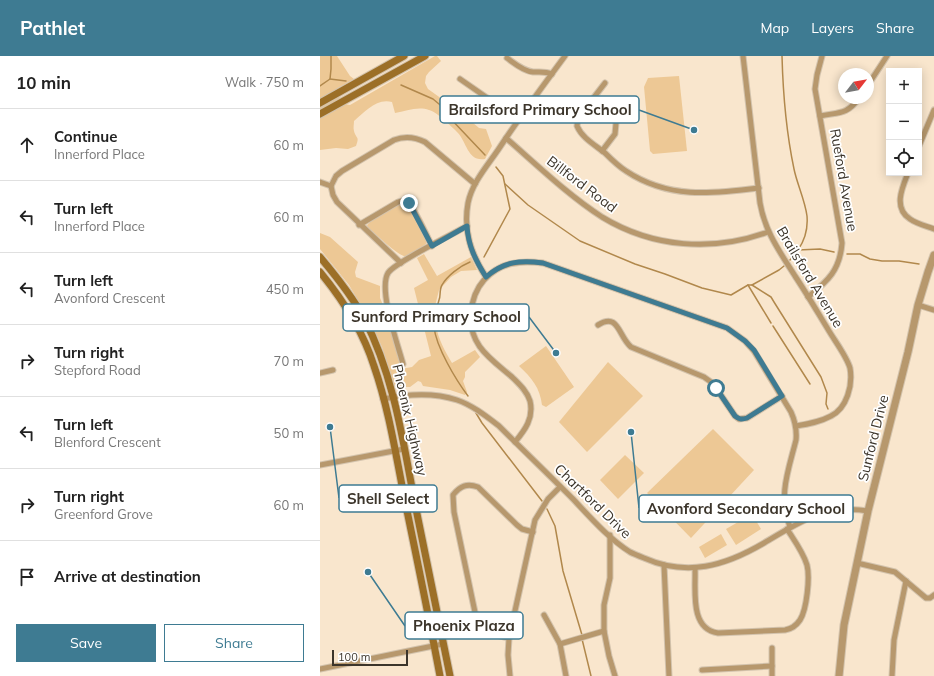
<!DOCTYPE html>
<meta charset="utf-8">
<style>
:root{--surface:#fff;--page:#f6f6f6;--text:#222;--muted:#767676;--line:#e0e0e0;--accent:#3e7b92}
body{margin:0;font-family:Mulish,sans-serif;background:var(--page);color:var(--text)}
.controls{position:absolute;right:12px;top:12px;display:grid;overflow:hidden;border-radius:0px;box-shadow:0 2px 10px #0003}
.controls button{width:36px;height:36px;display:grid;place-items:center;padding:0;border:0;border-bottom:1px solid var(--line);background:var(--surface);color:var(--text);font:20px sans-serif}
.compass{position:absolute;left:518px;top:12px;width:36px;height:36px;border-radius:50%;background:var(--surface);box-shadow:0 2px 10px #0003;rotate:59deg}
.scale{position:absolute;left:12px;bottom:10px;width:76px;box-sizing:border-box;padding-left:4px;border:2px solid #3c352b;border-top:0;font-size:11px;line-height:14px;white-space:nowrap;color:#3c352b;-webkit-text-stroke:3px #fff;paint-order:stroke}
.stop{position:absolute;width:12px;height:12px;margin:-9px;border:3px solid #3e7b92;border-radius:50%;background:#fff}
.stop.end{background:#3e7b92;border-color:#fff;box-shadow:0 1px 4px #0008}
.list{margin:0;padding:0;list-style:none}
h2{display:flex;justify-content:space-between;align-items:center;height:52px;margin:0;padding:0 16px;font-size:17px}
h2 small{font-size:13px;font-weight:400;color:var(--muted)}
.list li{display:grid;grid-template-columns:26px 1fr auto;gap:12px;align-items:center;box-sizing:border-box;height:72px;padding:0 16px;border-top:1px solid var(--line)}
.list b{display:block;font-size:15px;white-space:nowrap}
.list p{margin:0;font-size:13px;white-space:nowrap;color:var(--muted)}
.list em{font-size:13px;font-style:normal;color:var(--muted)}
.actions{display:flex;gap:8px;padding:12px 16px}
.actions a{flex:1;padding:9px 0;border:1px solid var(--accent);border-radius:0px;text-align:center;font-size:14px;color:var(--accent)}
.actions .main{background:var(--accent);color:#fff}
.icon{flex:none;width:22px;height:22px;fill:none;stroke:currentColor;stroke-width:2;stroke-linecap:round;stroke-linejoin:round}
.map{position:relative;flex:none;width:614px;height:620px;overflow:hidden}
header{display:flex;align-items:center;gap:24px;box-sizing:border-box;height:56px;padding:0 20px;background:var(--accent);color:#fff}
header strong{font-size:19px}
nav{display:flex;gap:22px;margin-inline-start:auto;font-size:14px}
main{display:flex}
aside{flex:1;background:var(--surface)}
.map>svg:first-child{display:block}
.green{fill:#edc895}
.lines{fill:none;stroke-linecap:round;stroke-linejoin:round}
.stream{stroke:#b1884c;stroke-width:1.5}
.minor-casing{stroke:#d3c3ad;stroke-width:7}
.tertiary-casing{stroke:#d3c3ad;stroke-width:9}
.secondary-casing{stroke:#d3c3ad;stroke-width:9}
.minor{stroke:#b7986d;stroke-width:5}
.tertiary{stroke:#b7986d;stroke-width:7}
.secondary{stroke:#9c6f27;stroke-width:7}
.route{stroke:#3e7b92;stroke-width:5}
.labels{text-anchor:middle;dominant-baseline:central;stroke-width:3.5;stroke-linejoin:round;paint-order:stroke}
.street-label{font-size:14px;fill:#3c352b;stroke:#fff}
.leader{fill:none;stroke:#3e7b92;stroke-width:1.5}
.callout-dot{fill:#3e7b92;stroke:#fff;stroke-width:1.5}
.callout{fill:#fff;stroke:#3e7b92;stroke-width:1.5}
.callout-label{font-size:15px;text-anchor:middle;font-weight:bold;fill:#3c352b}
</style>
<header>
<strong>Pathlet</strong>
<nav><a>Map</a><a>Layers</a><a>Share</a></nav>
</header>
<main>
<aside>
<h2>10 min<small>Walk · 750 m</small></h2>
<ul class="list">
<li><svg class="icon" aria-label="ahead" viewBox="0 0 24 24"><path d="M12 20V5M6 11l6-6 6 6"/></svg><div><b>Continue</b><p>Innerford Place</p></div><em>60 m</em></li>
<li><svg class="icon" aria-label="left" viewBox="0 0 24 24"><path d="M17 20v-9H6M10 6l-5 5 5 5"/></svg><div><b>Turn left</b><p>Innerford Place</p></div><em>60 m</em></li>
<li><svg class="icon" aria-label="left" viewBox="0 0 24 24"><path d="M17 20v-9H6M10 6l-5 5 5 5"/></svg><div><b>Turn left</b><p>Avonford Crescent</p></div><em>450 m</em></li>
<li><svg class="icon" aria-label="right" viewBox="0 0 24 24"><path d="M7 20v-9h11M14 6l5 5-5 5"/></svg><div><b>Turn right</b><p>Stepford Road</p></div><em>70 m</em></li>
<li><svg class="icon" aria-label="left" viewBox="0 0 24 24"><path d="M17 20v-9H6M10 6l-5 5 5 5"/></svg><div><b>Turn left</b><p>Blenford Crescent</p></div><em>50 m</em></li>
<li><svg class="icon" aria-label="right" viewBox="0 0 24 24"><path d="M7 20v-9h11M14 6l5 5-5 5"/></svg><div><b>Turn right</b><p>Greenford Grove</p></div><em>60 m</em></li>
<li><svg class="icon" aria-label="arrive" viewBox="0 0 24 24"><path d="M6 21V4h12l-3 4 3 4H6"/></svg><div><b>Arrive at destination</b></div></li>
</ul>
<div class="actions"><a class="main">Save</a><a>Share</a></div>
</aside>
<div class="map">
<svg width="614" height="620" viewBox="0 0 614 620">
<rect width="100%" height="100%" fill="#f9e6cd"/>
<g class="green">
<path d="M0,0H17L30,20L34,23L18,32C18,40 21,49 30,49L115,0H117L121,5L109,16L106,20L105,27L108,33L122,43L134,59L152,66L159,72L166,73L172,90L165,103C148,106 147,87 138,77C132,71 117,56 109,54C98,50 86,55 75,57L72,46C56,42 45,56 34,65C34,68 33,72 34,75C36,83 40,80 36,90L28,93L16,92L0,94Z"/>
<path d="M359,20L367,95L333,98L330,95L324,31L328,22Z"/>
<path d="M84,147L90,153L107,184L106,188L87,201C76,199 58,179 48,172L47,169L50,166L80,148Z"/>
<path d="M0,177L10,181L38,206L35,216L36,221L60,230V242L66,256L81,313L92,311L99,304L111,300L94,232L108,224L97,202L104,198L117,220L151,201L157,214L141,215L131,221L119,234L115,250C119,257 115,262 116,269C118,283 125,295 132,307L155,294L160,301L145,316V321L143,325L147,336L145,339L130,334L103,330L101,326L98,325L90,331H75L62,291L51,266L29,229L0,193Z"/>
<path d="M226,290L254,331L226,351L222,349C220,332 212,322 199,310Z"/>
<path d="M288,306L323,340L267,396L239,366Z"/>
<path d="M393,373L434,414L371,482L327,437Z"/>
<path d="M305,399L324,417L298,443L280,424Z"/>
<path d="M432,458L441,473L416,489L406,473Z"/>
<path d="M401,478L407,489L385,502L379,491Z"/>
</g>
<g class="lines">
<g class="stream">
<path d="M462,0C463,38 466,75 474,113C477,128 485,144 487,160C488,172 485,184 478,194"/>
<path d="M10,23L26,25"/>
<path d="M81,29L113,43L125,53L129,61L165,99"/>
<path d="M0,30L10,23L11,13V0"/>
<path d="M185,128L208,149L260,185L315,208L345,218L382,232L411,239L428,229H432L459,214L464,210"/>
<path d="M527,198H540L550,203L562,205H579L599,208"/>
<path d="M164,201L190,153L183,120L176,111"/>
<path d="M470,204L478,194L500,193L514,196"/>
<path d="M428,229L451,267"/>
<path d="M432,229L451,241L454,246L501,321L507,337L506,348L508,353"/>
<path d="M453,270L490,328"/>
<path d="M148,340C136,324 116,291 114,271C112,262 117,253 119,244C121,240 119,234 122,229C127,220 140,210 150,206"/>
<path d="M156,357L162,367L222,445"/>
<path d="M227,453L235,470L243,515L262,579"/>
<path d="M262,583L271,620"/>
</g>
<g class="minor-casing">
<g id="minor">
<path d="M423,0L440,147C445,176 460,196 475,220C487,238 498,257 509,275C515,285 527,301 530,312C533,329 527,352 511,360C500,366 488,368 476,370"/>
<path d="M187,2C194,7 203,15 213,16C220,16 225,15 232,18"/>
<path d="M140,23L199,64"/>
<path d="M285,27L258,62L257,70C262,82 275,89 285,97C291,103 298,110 306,115C348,143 391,138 439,132"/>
<path d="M548,29L567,0"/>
<path d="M275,41L293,55L296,67L295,78L282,95"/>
<path d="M500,60C519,56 527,59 539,42"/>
<path d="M186,82C217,109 248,139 282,161C333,192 393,196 448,176"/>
<path d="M599,90L614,54"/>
<path d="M588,117C582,132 573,152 590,163C597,168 606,170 614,173"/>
<path d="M0,126L11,130"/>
<path d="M39,169L78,146C81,145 84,144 87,145C93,149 107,181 112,190"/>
<path d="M81,207L17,146L13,139L11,130L16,120L22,115L74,84C84,80 95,81 105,86L155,128"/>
<path d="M166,221C151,198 143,175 148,147C152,127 167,110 178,94C199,62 222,31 245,0"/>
<path d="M488,241C508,225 520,214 522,187L495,33L497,19L502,0"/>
<path d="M598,249L614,254"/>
<path d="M278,269C299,256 298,280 311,291L384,321L391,326L396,332L415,360L419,363L427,362L462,340"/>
<path d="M83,308C78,289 58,234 68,217C74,207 133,178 147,170"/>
<path d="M0,317L13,314"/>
<path d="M63,343C87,338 113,336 137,344C152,349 166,360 179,370C203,394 228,418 252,442C270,461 288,482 310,496C314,498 319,500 324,502C367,521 405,510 444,487C479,466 506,448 548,455"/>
<path d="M195,386C205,374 214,362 210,345C207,335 199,328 192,321C171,303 148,289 151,257C152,245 156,233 164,224C180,206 201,204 223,207L407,272L425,285L434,295L471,356C475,365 477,374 476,384C468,416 458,439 470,471"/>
<path d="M0,409L84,393"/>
<path d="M290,479V522L284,549V575L289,600L295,620"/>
<path d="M537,507L575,516L606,542H610L614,539"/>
<path d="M344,509L349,620"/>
<path d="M375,512C376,533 369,573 398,577L465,574C471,573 476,570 480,564C487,553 490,521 487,509C483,496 474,484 467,473"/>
<path d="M224,559L240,588L246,620"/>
<path d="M189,582C173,579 163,576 156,561L134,456L133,439C140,430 147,427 158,431L197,469L202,473L213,476"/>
<path d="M240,588L284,575"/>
<path d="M452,592V620"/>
<path d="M0,613L123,588"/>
<path d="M382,614L452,610"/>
<path d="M190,620L188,599L189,582L215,464L228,443L240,431"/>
<path d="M572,620L574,584L586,525"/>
</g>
</g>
<g class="tertiary-casing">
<path id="tertiary" d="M519,620L524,569L548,455L588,296L598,249L608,216L614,199"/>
</g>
<g class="secondary-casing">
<g id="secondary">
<path d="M0,47L84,0"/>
<path d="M0,58L105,0"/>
<path d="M0,201C16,220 32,240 44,262C74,320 83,385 95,448C107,505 118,563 130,620"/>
<path d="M0,216C23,244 43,275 54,310C69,353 76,400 85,445C97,503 109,562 120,620"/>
</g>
</g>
<use href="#minor" class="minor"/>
<use href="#tertiary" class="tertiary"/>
<use href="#secondary" class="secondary"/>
</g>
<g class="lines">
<path class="route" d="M89,147L112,190L147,170C148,190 156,205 166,221C184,205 201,204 223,207L407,272L425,285L434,294L462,340L427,362C421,364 419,363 415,360L396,332"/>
</g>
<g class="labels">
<g class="street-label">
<text transform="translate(524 124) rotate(80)">Rueford Avenue</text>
<text transform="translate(262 128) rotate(37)">Billford Road</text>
<text transform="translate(490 221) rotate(59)">Brailsford Avenue</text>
<text transform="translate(90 364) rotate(77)">Phoenix Highway</text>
<text transform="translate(553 382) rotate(-76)">Sunford Drive</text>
<text transform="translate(273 445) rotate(44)">Chartford Drive</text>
</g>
</g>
<path class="leader" d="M374 74L319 54M236 297L209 261M10 371L19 442M311 376L319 452M48 516L85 570"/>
<g class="callout-dot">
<circle cx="374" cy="74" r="4"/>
<circle cx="236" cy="297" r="4"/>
<circle cx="10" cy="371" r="4"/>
<circle cx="311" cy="376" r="4"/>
<circle cx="48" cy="516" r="4"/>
</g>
<g class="callout">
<rect x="120" y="40" width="199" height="27" rx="4"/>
<rect x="23" y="248" width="186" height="27" rx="4"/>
<rect x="19" y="429" width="98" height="27" rx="4"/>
<rect x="319" y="439" width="214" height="27" rx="4"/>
<rect x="85" y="556" width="118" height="27" rx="4"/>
</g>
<g class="callout-label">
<text x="220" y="59">Brailsford Primary School</text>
<text x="116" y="266">Sunford Primary School</text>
<text x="68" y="448">Shell Select</text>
<text x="426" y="458">Avonford Secondary School</text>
<text x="144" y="575">Phoenix Plaza</text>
</g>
</svg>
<div class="controls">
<button>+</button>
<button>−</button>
<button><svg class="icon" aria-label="locate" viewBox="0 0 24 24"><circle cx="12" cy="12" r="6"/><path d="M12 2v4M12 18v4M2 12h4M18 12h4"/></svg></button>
</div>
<svg class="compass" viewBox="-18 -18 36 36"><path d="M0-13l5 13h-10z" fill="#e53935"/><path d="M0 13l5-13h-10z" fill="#767676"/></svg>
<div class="scale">100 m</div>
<div class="stop" style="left:396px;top:332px"></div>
<div class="stop end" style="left:89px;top:147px"></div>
</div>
</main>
